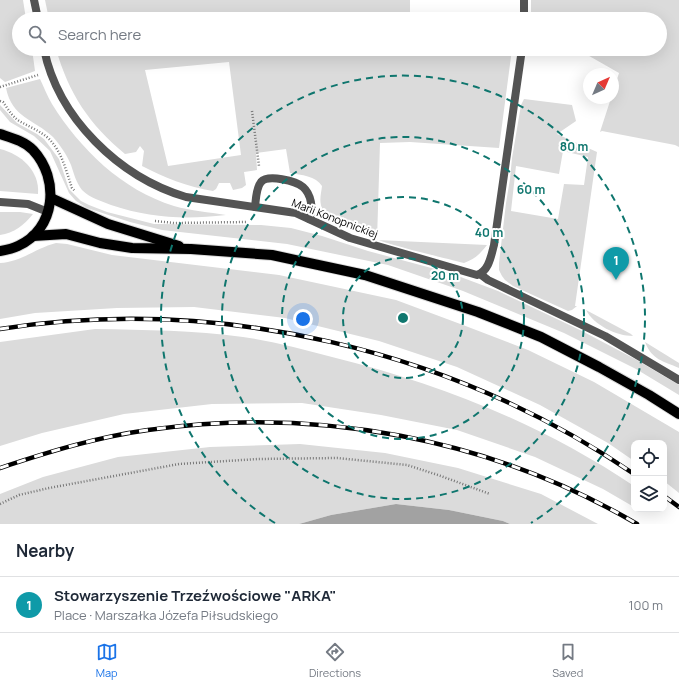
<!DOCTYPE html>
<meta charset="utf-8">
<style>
:root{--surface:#fff;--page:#f2f2f3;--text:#1f2937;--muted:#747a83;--line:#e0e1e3;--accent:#1a73e8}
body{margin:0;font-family:Manrope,sans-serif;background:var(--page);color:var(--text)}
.controls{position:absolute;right:12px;bottom:12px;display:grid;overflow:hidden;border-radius:8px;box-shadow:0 4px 16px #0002}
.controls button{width:36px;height:36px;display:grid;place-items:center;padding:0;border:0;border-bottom:1px solid var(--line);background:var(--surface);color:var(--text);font:20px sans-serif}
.compass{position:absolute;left:583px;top:68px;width:36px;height:36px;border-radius:50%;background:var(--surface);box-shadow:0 4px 16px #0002;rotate:44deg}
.you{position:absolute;left:303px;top:319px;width:14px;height:14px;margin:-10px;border:3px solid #fff;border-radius:50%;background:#1a73e8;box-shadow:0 0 0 6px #1a73e833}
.badge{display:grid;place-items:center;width:26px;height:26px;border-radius:50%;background:var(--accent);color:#fff;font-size:13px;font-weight:700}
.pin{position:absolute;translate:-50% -33px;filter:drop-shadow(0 1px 2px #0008)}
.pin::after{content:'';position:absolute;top:21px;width:14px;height:12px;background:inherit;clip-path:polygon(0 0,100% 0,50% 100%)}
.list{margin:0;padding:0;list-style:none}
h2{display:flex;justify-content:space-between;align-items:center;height:52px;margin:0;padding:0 16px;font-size:17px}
h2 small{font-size:13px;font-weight:400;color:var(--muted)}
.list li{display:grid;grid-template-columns:26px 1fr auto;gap:12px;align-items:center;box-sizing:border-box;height:56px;padding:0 16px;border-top:1px solid var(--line)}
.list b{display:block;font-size:15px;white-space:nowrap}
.list p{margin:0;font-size:13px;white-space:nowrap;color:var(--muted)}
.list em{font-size:13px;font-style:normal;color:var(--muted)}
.icon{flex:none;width:22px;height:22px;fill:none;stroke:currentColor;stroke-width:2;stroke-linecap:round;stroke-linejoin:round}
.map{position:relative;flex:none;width:679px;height:524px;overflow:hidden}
.search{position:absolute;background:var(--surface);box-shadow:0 4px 16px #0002;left:12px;right:12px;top:12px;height:44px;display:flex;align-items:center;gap:10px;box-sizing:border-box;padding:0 14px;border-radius:22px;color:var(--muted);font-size:15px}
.sheet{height:108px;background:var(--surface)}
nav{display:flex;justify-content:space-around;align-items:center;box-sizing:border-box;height:56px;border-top:1px solid var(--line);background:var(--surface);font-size:11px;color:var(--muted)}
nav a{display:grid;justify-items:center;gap:2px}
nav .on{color:var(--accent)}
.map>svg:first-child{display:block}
.green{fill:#dbdbdb;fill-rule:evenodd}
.water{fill:#a2a2a2}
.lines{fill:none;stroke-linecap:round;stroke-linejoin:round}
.primary-casing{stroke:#dbdbdb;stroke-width:12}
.path{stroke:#767676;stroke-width:2.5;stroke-dasharray:1 2;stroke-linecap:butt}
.lane{stroke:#545454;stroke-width:8}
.street{stroke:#545454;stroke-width:8}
.primary{stroke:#000;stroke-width:10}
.rail-casing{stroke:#000;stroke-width:4.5}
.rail{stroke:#fff;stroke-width:3;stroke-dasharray:9;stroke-linecap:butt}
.ring{fill:none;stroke:#0f766e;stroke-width:2;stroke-dasharray:7 5}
.labels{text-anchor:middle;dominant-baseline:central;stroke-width:4;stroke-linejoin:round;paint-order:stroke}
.street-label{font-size:11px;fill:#000;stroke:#fff}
.centre{fill:#0f766e;stroke:#fff;stroke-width:2}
.ring-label{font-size:12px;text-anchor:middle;font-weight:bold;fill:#0f766e;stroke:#fff;stroke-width:4;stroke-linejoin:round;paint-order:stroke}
</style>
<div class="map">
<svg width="679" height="524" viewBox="0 0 679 524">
<rect width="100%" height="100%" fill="#fff"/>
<g class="green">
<path d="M0,0H23L26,19H19V49H32L35,71L5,82L0,78Z"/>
<path d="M45,0H410V19H49Z"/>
<path d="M531,0H679V147L675,145L602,131L600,132L611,98H613V92L619,73L577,49H660V19H531Z"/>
<path d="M56,49H512L499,148L410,142L380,143L377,240L487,245C480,254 475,259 464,263C434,255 341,236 324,212C318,203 321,195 322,186C316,176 301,175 290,173L286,149L256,153L257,170L244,172L246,185L242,188L233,190L230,183H219L216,189L213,191C188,187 163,177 142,166L144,151L140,146L136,152L125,154C89,124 69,94 56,49ZM229,62L241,155L168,166L145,70Z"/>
<path d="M40,79C44,87 47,96 52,104C80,149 122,190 174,206C191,211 209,212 226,215C185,220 150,218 111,205C101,201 90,198 82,190C76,182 74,174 71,165C67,155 60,145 53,137C34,119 12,118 6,88Z"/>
<path d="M524,99L572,105L576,121L557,134L597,152L575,306H577L572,310L568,311L513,286L505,280L502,276L499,270V263L506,203L510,179L512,158L521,105ZM563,151L588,157L584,185L564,184L558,219L511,211L516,166L559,174Z"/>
<path d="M0,105L17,123L37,134L44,139L59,159L69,189L81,201L89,205L107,212L154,224L261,225L291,228L322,236L368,251L450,273L498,291L580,330L635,359L679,385V395L636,369L564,333L463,291L388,265L287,244L162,230L130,222L87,208L76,201L69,193L50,151L34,136L10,122L0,110Z"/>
<path d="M0,149C21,154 40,171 38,194L0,191Z"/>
<path d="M0,212H20L33,214C24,225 14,233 0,235Z"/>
<path d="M56,243L67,244L112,255L279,275L396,300L463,325L528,350L594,382L679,432V493L664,481V443H634V461L608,443L540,405L457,367L379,341L285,318L194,307L117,308L35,313L0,319V263C21,262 36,248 56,243Z"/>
<path d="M586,310L631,334L633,336C616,336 594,325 586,310Z"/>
<path d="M95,329C145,330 194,330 243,337C273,341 303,349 332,357C441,384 541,424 634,486V507L603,489L535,457L457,430L381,415L302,403L212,404L124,414L42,433L0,446V342Z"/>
<path d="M645,342L679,363V368C663,361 652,360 645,342Z"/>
<path d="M300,444L385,453L458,468L541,494L598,524H510L503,521L449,510L396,504L331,515L299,524H0V494L43,477L118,457L210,447Z"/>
</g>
<path class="water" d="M396,504L449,510L503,521L510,524H299L331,515Z"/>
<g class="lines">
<g class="primary-casing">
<g id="primary">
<path d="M0,134C12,138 24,141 33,150C60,179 56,229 18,246C12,249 6,250 0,251"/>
<path d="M51,198L108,224L179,246"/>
<path d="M33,236L66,234L100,243L132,248L191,249L272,255L365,275L478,312L541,337L599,367L649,395L679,414"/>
</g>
</g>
<g class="path">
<path d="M0,87L38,75"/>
<path d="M0,101L3,102C8,109 13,118 21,122C30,127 40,131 48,138C62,151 66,171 72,188L75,191"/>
<path d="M252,111L259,166"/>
<path d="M155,221L174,223L246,222"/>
<path d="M0,504L19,495L49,488L179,464L258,459L337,458L407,465L438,475L490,494"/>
</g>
<g class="lane">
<path d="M0,202L28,204L48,212"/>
<path d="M255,207C256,199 256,188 261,182C268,174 296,181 303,187C311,194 314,209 309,219"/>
<path d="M480,274L488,280L605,336L679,380"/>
</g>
<g class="street">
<path d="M34,0L38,19"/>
<path d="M524,0V19"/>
<path d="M44,49C58,118 119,177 186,197L296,213L350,238L477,275C489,271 491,256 494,245L522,49"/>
</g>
<use href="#primary" class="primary"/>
<g class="rail-casing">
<g id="rail">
<path d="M0,329C219,295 451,349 634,474"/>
<path d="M0,468C48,452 97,437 148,430C315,406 491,438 637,524"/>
<path d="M664,496L679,507"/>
</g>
</g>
<use href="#rail" class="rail"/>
</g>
<g class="ring">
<circle cx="403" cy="318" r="60"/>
<circle cx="403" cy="318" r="121"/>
<circle cx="403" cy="318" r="181"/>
<path d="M275 523A242 242 0 1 1 531 523"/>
</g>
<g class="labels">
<g class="street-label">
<text transform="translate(335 218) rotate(21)">Marii Konopnickiej</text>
</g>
</g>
<circle cx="403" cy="318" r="6" class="centre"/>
<g class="ring-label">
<text x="574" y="151">80 m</text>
<text x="531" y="194">60 m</text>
<text x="489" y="237">40 m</text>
<text x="445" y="280">20 m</text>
</g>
</svg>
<div class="controls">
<button><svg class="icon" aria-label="locate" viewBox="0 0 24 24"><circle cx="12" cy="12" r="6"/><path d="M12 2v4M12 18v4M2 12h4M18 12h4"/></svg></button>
<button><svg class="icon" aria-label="layers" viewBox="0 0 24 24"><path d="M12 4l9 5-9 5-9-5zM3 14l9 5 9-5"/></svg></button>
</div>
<svg class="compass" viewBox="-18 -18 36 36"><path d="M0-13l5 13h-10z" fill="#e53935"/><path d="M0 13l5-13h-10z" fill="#747a83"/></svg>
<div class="you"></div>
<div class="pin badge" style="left:616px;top:280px;background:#0f9aa8">1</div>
<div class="search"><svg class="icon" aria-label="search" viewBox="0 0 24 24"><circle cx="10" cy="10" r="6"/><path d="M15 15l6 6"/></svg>Search here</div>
</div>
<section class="sheet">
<h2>Nearby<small></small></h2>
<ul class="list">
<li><span class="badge" style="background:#0f9aa8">1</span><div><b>Stowarzyszenie Trzeźwościowe &quot;ARKA&quot;</b><p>Place · Marszałka Józefa Piłsudskiego</p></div><em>100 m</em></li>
</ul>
</section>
<nav>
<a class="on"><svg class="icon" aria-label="map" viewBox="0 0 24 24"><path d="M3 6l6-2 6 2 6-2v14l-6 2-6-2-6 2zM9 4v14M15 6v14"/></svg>Map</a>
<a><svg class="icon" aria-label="directions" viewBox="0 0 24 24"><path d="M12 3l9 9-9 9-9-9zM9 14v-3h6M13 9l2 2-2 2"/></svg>Directions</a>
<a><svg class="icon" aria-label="saved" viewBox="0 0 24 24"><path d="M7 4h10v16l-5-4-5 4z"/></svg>Saved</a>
</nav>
